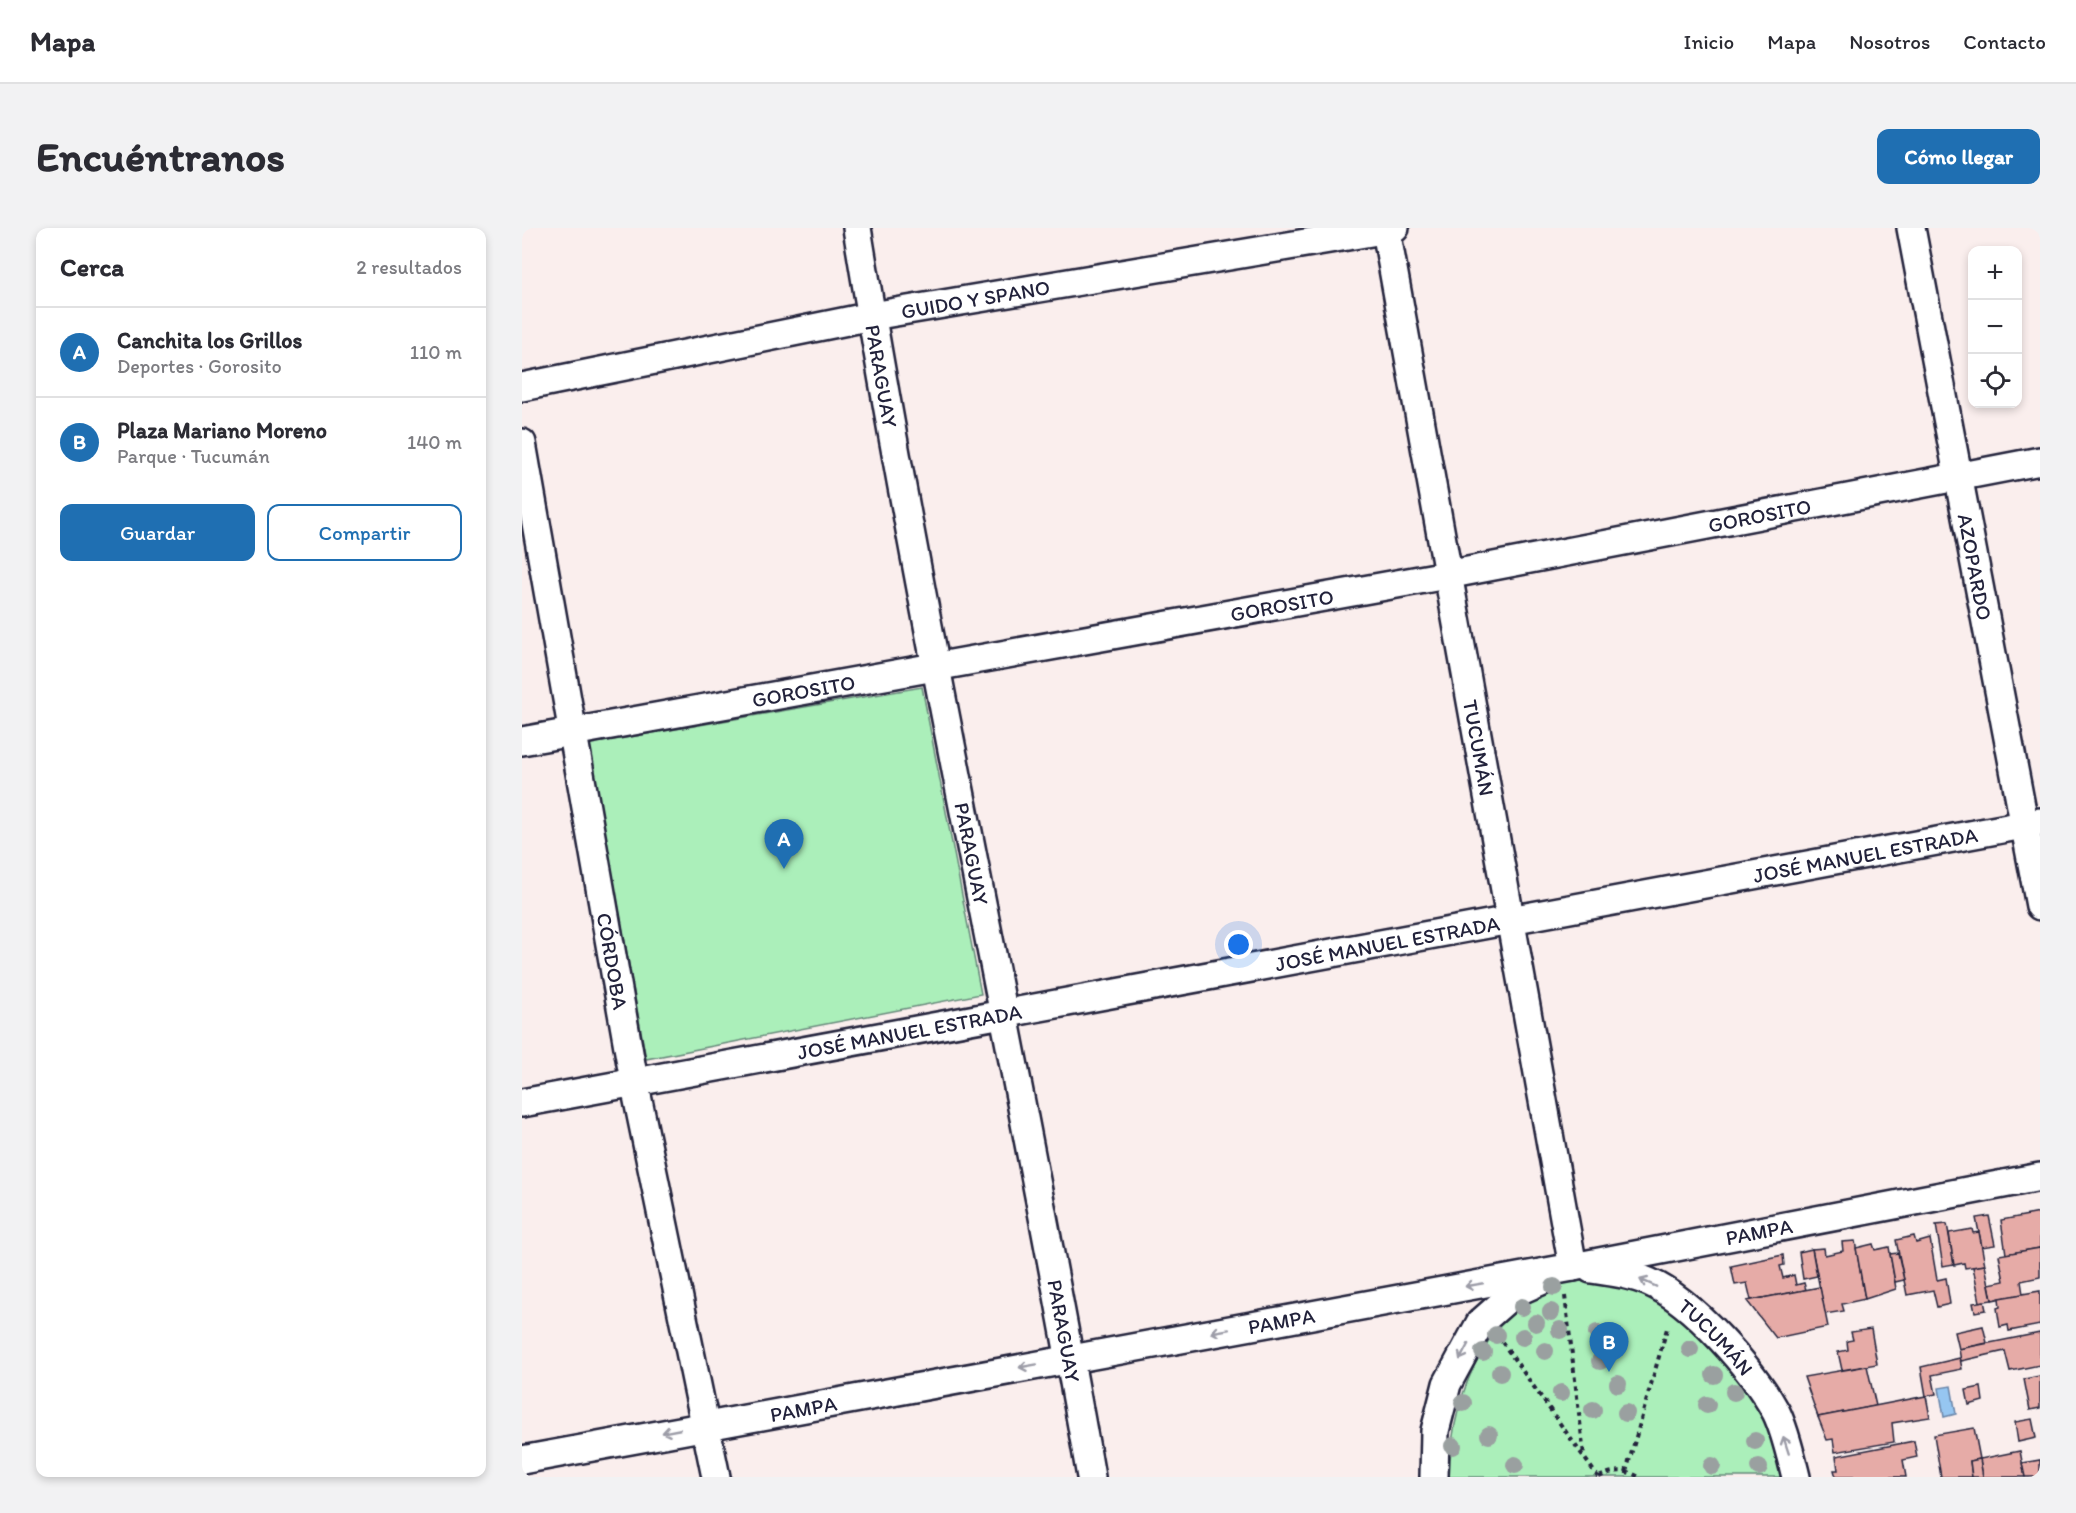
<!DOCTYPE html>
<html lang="es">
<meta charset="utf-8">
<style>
:root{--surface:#fff;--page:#f2f2f3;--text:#2b2b33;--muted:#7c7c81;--line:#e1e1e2;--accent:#1f6fb2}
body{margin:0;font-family:Itim,sans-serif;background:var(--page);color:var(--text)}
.controls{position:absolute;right:18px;top:18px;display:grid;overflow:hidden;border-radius:12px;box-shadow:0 3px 9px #0003}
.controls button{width:54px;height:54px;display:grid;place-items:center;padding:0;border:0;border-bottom:2px solid var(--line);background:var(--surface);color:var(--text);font:30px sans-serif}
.you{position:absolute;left:717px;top:717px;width:21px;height:21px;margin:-15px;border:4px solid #fff;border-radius:50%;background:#1a73e8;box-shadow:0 0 0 9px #1a73e833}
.badge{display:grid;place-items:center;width:39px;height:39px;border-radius:50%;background:var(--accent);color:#fff;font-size:20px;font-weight:700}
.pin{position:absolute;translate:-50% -50px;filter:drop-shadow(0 2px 3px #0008)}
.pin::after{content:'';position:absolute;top:32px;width:21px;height:18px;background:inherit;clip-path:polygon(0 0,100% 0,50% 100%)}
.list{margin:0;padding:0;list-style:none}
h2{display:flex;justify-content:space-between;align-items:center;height:78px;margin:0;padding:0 24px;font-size:26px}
h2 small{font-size:20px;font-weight:400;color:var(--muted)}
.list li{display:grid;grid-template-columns:39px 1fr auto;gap:18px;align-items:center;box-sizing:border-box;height:90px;padding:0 24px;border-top:2px solid var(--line)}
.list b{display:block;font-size:22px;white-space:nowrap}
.list p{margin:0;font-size:20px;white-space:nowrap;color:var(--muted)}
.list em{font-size:20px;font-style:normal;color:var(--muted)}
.actions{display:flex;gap:12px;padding:18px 24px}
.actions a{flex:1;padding:14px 0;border:2px solid var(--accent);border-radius:12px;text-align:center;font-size:21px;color:var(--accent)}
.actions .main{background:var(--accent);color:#fff}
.icon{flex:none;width:33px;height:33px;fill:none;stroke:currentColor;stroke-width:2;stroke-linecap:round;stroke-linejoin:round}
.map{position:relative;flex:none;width:1518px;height:1249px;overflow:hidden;border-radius:12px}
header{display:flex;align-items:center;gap:36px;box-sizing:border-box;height:84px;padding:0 30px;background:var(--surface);border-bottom:2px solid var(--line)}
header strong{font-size:28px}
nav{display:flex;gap:33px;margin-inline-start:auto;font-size:21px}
.intro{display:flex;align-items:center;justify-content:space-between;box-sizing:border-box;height:144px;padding:0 36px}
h1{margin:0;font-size:42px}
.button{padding:15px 27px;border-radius:12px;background:var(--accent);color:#fff;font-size:21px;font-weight:700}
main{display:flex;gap:36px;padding:0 36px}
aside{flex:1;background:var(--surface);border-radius:12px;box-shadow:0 3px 9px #0003}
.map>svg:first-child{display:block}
.green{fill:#abefba;stroke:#66887a;stroke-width:1.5}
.water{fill:#96c6f1;stroke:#6884a8;stroke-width:1.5}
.building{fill:#e6aba7;stroke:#22223b;stroke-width:1.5}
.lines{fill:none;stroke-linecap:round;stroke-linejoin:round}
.street-casing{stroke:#22223b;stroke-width:32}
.path{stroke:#22223b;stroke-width:4;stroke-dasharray:4.5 4.5;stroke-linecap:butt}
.street{stroke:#fff;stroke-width:27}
.tree{fill:#9aa0a0}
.oneway{stroke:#9c9ca7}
.labels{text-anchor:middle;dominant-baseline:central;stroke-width:4.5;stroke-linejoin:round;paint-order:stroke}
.street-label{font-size:21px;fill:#22223b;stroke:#fff}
</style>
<header>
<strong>Mapa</strong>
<nav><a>Inicio</a><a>Mapa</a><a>Nosotros</a><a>Contacto</a></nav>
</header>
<div class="intro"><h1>Encuéntranos</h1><a class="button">Cómo llegar</a></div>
<main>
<aside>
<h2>Cerca<small>2 resultados</small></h2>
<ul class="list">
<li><span class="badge">A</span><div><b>Canchita los Grillos</b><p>Deportes · Gorosito</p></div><em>110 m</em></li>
<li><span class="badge">B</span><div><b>Plaza Mariano Moreno</b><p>Parque · Tucumán</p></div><em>140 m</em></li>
</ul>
<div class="actions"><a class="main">Guardar</a><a>Compartir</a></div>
</aside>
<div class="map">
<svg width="1518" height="1249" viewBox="0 0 1518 1249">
<rect width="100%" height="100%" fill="#faeeed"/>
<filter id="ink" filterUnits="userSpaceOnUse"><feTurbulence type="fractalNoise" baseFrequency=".0167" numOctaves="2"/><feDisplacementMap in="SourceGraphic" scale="12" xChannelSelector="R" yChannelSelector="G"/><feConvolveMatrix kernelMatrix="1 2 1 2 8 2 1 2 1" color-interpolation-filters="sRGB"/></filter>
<g filter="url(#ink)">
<g class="green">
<path d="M400,459L459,766L124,831L67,516Z"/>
<path d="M1056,1050L1122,1055L1235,1162L1264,1249H927C930,1165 965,1071 1056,1050Z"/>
</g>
<path class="water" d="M1429,1158L1434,1186L1422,1189L1417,1160Z"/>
<g class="building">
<path d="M1518,985V1020L1484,1026L1479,992Z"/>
<path d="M1467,988L1473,1017L1460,1019L1454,990Z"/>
<path d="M1425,996L1432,1036L1421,1038L1414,997Z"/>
<path d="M1450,1001L1451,1005L1457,1004L1463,1037L1443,1040L1442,1035L1432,1037L1427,1005Z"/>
<path d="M1392,1008L1394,1015L1408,1011L1415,1052L1424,1050L1428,1076L1415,1079L1411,1062L1385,1067L1374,1012Z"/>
<path d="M1333,1013L1343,1071L1320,1076L1322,1083L1303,1086L1290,1021L1302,1020L1303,1027L1321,1023L1320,1014Z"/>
<path d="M1351,1016L1353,1022L1367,1019L1374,1061L1343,1071L1334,1020Z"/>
<path d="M1518,1020V1049L1499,1053L1501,1066L1470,1072L1467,1056L1482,1053L1477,1027Z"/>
<path d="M1290,1021L1295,1048L1281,1051L1277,1024Z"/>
<path d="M1376,1025L1382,1052L1373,1054L1368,1026Z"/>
<path d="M1261,1027L1262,1037L1258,1038L1261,1050L1272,1047L1274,1057L1282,1055L1284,1062L1229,1072L1225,1055L1213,1057L1209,1038Z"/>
<path d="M1463,1037L1470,1072L1458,1074L1451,1039Z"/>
<path d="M1298,1059L1306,1099L1254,1110L1225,1073Z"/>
<path d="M1518,1063V1097L1487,1103L1486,1097L1478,1099L1475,1080L1478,1079L1477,1070Z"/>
<path d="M1462,1073L1464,1082L1453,1084L1451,1075Z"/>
<path d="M1461,1098L1465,1115L1437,1121L1433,1104Z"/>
<path d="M1349,1101L1355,1136L1320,1142L1316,1124L1326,1122L1325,1113L1331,1112L1329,1104Z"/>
<path d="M1518,1105V1137L1488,1143L1483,1123L1439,1133L1437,1121Z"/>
<path d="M1438,1130L1440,1141L1410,1147L1414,1166L1404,1168L1399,1139Z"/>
<path d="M1345,1138L1354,1178L1296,1189L1282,1149Z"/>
<path d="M1518,1148V1180L1508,1182L1502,1151Z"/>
<path d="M1459,1159L1461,1173L1447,1177L1444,1162Z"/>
<path d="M1404,1168L1408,1189L1370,1195L1372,1214L1313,1224L1311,1211L1305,1212L1296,1189Z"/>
<path d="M1510,1191L1514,1210L1496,1214L1493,1194Z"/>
<path d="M1452,1200L1458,1231L1448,1233L1450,1249H1419L1412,1207Z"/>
<path d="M1392,1213L1395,1229L1381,1232L1384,1249H1314L1312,1242H1316L1314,1228Z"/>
<path d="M1498,1223L1503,1249H1461L1458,1231Z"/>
<path d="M1458,1231L1461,1249H1450L1448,1233Z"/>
<path d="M1518,1232V1249H1503L1500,1235Z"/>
</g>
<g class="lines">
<g class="street-casing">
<g id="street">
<path id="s1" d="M335,0C403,418 496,832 569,1249"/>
<path id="s2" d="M1389,0L1518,678"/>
<path id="s3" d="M864,2L1051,1039"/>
<path id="s4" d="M0,159L350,88L873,0"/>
<path id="s5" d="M0,215L112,853L194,1249"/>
<path id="s6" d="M0,513L925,347L1518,233"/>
<path id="s7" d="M0,875L1518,594"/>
<path id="s8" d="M1069,1041C1089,1044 1109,1046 1127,1054C1171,1073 1231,1142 1254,1184C1263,1202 1269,1229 1274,1249"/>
<path id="s9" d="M0,1232L1051,1039L1518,949"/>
<path d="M912,1249L913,1203L925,1156L958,1095L992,1065L1019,1053"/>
</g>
</g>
<g class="path">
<path d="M1043,1068L1062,1227"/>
<path d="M980,1114L1076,1249"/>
<path d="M1104,1244L1146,1097"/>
<path d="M1077,1249C1091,1242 1104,1241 1117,1249"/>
</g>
<use href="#street" class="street"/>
</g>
<g class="tree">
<circle cx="1032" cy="1059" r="9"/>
<circle cx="1000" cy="1079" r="9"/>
<circle cx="1029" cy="1084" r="9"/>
<circle cx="1014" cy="1095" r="9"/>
<circle cx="1038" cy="1102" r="9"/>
<circle cx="1075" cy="1105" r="9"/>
<circle cx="974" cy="1107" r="9"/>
<circle cx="1001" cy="1109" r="9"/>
<circle cx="1168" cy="1121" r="9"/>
<circle cx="1023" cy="1123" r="9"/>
<circle cx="961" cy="1124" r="9"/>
<circle cx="1078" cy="1133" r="9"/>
<circle cx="978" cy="1145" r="9"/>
<circle cx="1192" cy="1147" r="9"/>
<circle cx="1096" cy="1156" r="9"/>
<circle cx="1212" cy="1164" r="9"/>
<circle cx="1039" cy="1165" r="9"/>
<circle cx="941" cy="1175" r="9"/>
<circle cx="1185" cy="1177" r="9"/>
<circle cx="1071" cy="1182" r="9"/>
<circle cx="1104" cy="1185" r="9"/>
<circle cx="967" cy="1207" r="9"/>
<circle cx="1233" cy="1213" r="9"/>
<circle cx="931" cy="1218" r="9"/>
<circle cx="993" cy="1237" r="9"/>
<circle cx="1190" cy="1238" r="9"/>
<circle cx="1237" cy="1239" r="9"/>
</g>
<defs><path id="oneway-shaft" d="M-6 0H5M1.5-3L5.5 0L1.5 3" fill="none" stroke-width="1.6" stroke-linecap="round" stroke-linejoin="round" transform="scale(1.5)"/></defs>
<g class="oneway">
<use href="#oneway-shaft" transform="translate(1126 1055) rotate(-156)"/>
<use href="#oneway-shaft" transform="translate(952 1057) rotate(170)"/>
<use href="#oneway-shaft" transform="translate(698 1103) rotate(170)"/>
<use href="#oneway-shaft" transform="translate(942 1124) rotate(118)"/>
<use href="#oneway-shaft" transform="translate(506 1138) rotate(170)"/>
<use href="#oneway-shaft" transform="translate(149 1203) rotate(169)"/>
<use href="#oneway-shaft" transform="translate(1264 1217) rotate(-108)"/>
</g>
</g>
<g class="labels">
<g class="street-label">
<text stroke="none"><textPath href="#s4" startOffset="462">GUIDO Y SPANO</textPath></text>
<text stroke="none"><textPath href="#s1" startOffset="150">PARAGUAY</textPath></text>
<text stroke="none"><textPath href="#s6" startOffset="1258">GOROSITO</textPath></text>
<text stroke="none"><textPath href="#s2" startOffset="345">AZOPARDO</textPath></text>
<text stroke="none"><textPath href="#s6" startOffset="772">GOROSITO</textPath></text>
<text stroke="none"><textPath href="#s6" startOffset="286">GOROSITO</textPath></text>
<text stroke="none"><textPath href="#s3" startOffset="526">TUCUMÁN</textPath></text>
<text stroke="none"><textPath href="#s1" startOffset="636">PARAGUAY</textPath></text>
<text stroke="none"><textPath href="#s7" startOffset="1366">JOSÉ MANUEL ESTRADA</textPath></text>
<text stroke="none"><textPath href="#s7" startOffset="880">JOSÉ MANUEL ESTRADA</textPath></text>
<text stroke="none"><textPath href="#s5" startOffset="526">CÓRDOBA</textPath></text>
<text stroke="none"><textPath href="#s7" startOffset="394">JOSÉ MANUEL ESTRADA</textPath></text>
<text stroke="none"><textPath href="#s9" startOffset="1258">PAMPA</textPath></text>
<text stroke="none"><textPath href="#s9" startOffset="772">PAMPA</textPath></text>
<text stroke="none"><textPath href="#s1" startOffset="1122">PARAGUAY</textPath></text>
<text stroke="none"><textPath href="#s8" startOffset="147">TUCUMÁN</textPath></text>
<text stroke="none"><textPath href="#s9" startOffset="286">PAMPA</textPath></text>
</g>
</g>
</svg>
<div class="controls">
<button>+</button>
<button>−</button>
<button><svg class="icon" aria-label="locate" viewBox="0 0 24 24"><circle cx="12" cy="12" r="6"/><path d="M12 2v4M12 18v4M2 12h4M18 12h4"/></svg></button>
</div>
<div class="you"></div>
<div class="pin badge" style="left:262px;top:641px">A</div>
<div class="pin badge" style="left:1087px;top:1144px">B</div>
</div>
</main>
